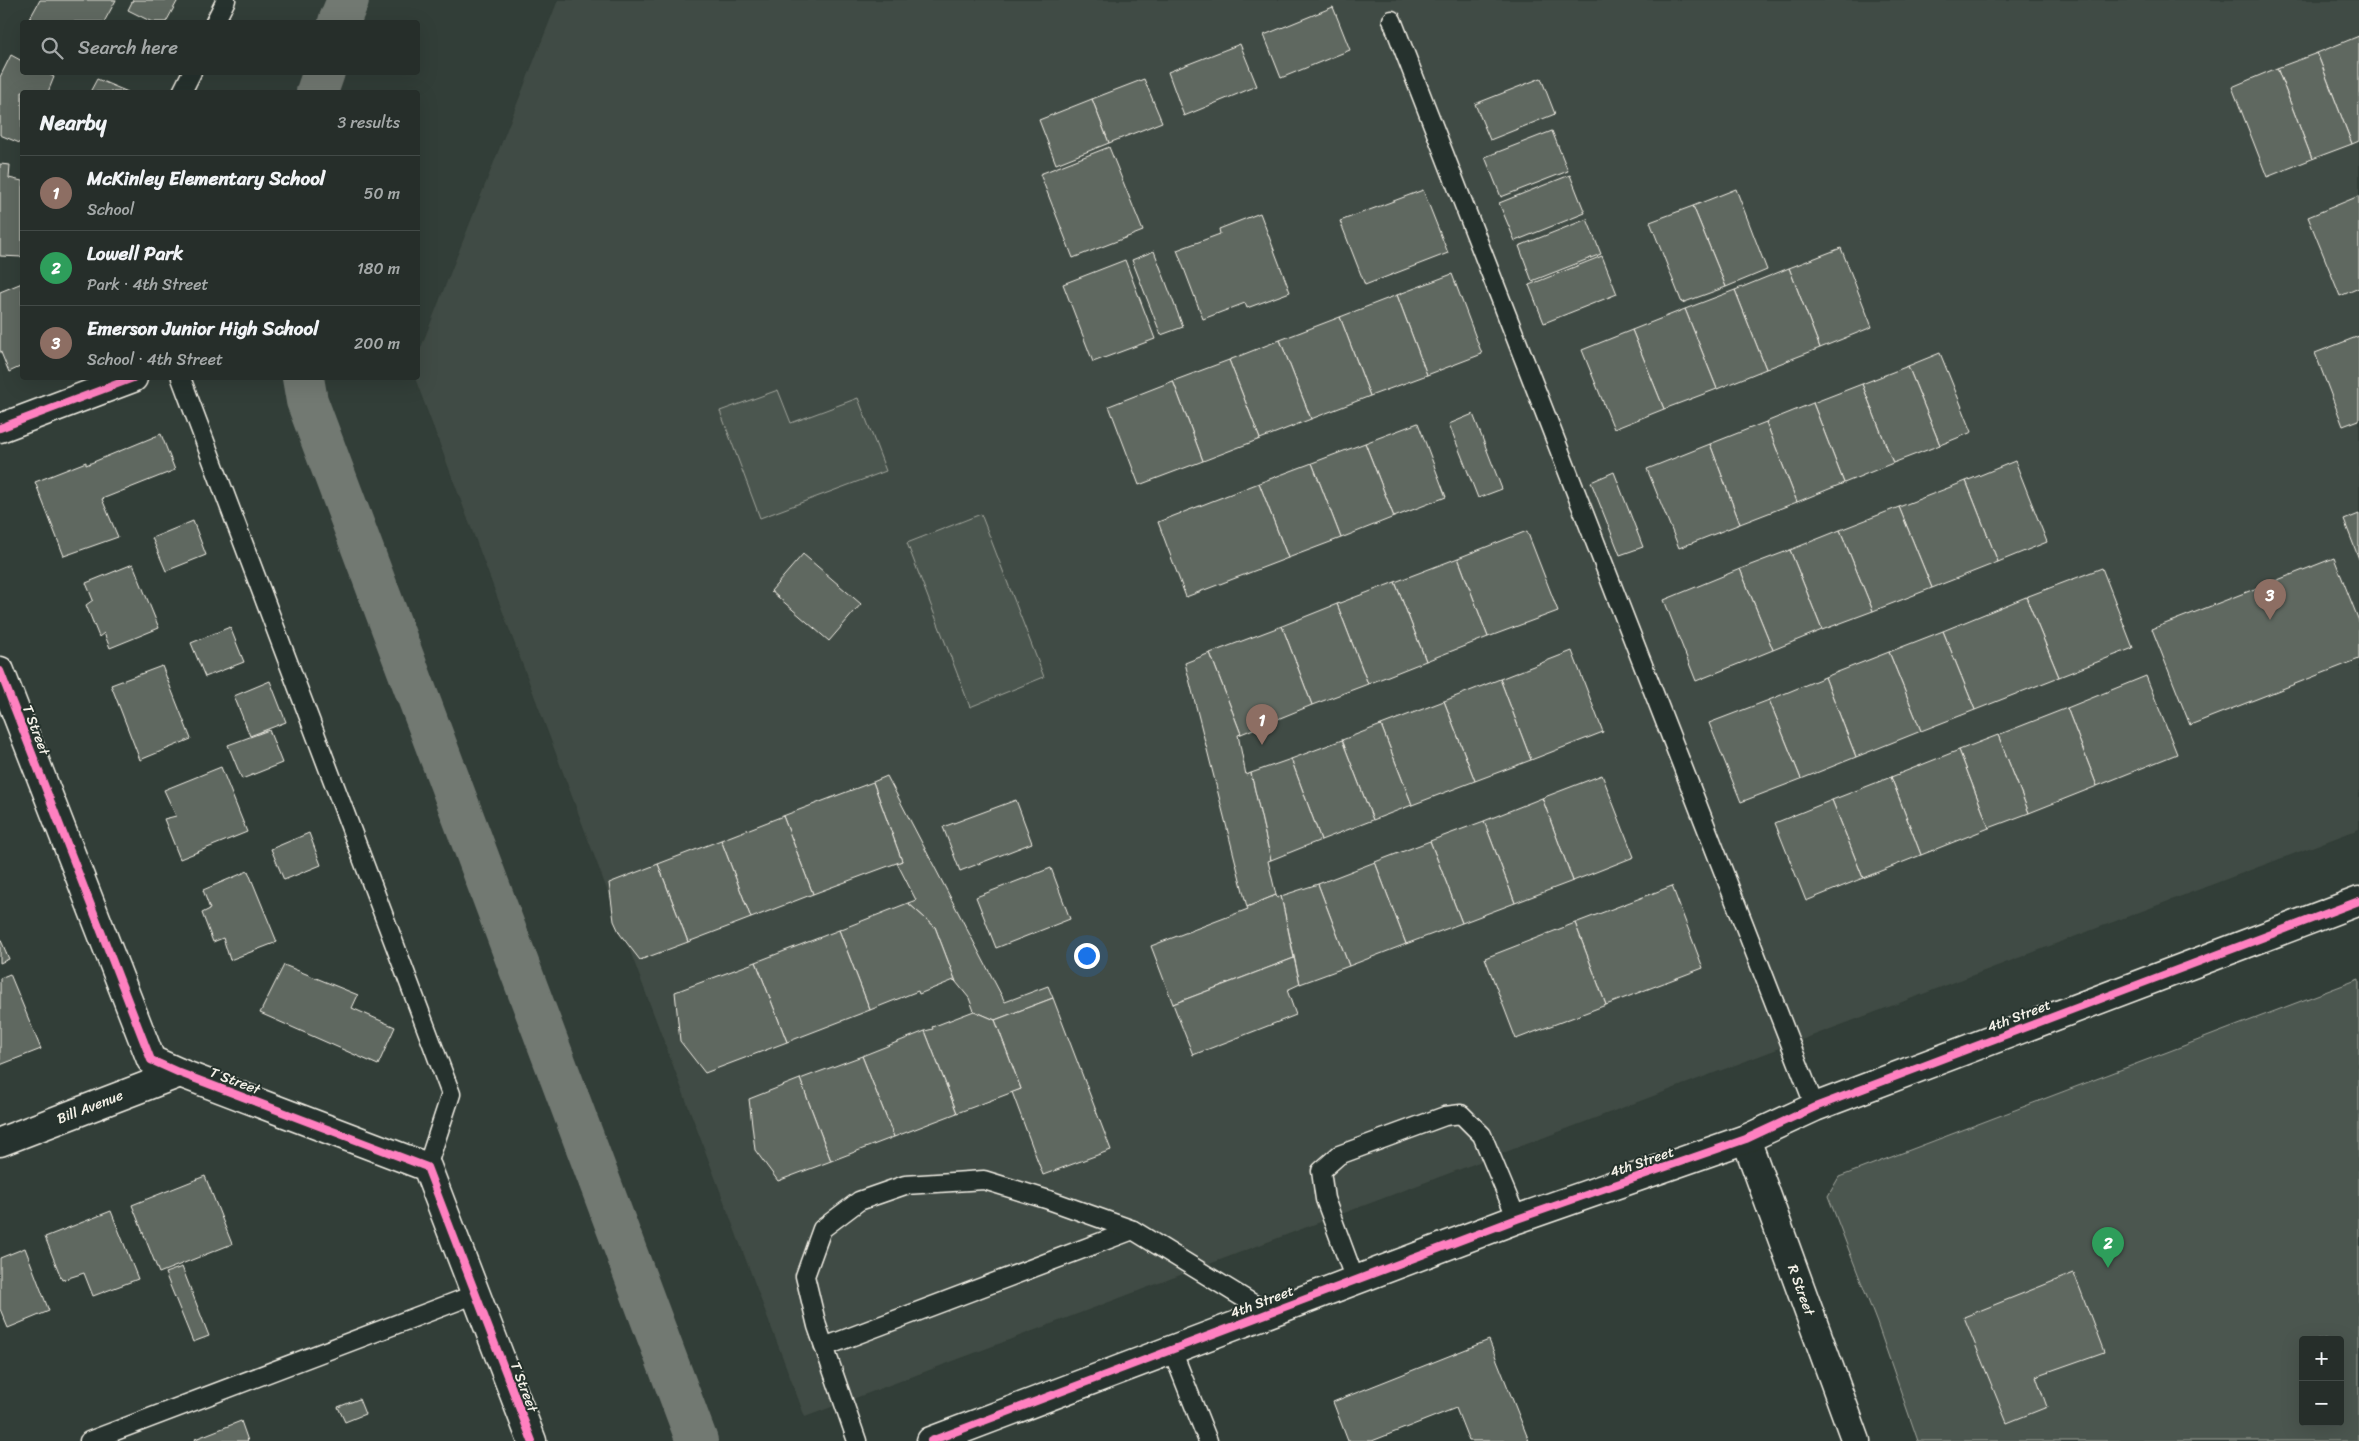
<!DOCTYPE html>
<meta charset="utf-8">
<style>
:root{--surface:#262e2a;--page:#2e3632;--text:#f1f3f6;--muted:#a4a8a8;--line:#424a47;--accent:#ff9aa2}
body{margin:0;font-family:Sriracha,sans-serif;background:var(--page);color:var(--text)}
.controls{position:absolute;right:15px;bottom:15px;display:grid;overflow:hidden;border-radius:5px;box-shadow:0 5px 20px #0002}
.controls button{width:45px;height:45px;display:grid;place-items:center;padding:0;border:0;border-bottom:1px solid var(--line);background:var(--surface);color:var(--text);font:25px sans-serif}
.you{position:absolute;left:1086px;top:955px;width:18px;height:18px;margin:-12px;border:4px solid #fff;border-radius:50%;background:#1a73e8;box-shadow:0 0 0 8px #1a73e833}
.badge{display:grid;place-items:center;width:32px;height:32px;border-radius:50%;background:var(--accent);color:#fff;font-size:16px;font-weight:700}
.pin{position:absolute;translate:-50% -41px;filter:drop-shadow(0 1px 2px #0008)}
.pin::after{content:'';position:absolute;top:26px;width:18px;height:15px;background:inherit;clip-path:polygon(0 0,100% 0,50% 100%)}
.list{margin:0;padding:0;list-style:none}
h2{display:flex;justify-content:space-between;align-items:center;height:65px;margin:0;padding:0 20px;font-size:21px}
h2 small{font-size:16px;font-weight:400;color:var(--muted)}
.list li{display:grid;grid-template-columns:32px 1fr auto;gap:15px;align-items:center;box-sizing:border-box;height:75px;padding:0 20px;border-top:1px solid var(--line)}
.list b{display:block;font-size:19px;white-space:nowrap}
.list p{margin:0;font-size:16px;white-space:nowrap;color:var(--muted)}
.list em{font-size:16px;font-style:normal;color:var(--muted)}
.icon{flex:none;width:28px;height:28px;fill:none;stroke:currentColor;stroke-width:2;stroke-linecap:round;stroke-linejoin:round}
.map{position:relative;flex:none;width:2359px;height:1441px;overflow:hidden}
.search{position:absolute;background:var(--surface);box-shadow:0 5px 20px #0002;left:20px;top:20px;width:400px;height:55px;display:flex;align-items:center;gap:12px;box-sizing:border-box;padding:0 18px;border-radius:5px;color:var(--muted);font-size:19px}
.panel{position:absolute;background:var(--surface);box-shadow:0 5px 20px #0002;left:20px;top:90px;width:400px;height:290px;border-radius:5px}
.map>svg:first-child{display:block}
.built{fill:#404b44}
.green{fill:#4c564f;stroke:#a0a49c;fill-rule:evenodd}
.lines{fill:none;stroke-linecap:round;stroke-linejoin:round}
.canal{stroke:#727972;stroke-width:42}
.building{fill:#5f6861;stroke:#f4f1e8}
.lane-casing{stroke:#f4f1e8;stroke-width:21}
.street-casing{stroke:#f4f1e8;stroke-width:31}
.secondary-casing{stroke:#f4f1e8;stroke-width:31}
.lane{stroke:#26332d;stroke-width:18}
.street{stroke:#26332d;stroke-width:28}
.secondary{stroke:#26332d;stroke-width:28}
.cycleway-casing{stroke:#26332d;stroke-width:11}
.cycleway{stroke:#ff80c0;stroke-width:8}
.labels{text-anchor:middle;dominant-baseline:central;stroke-width:4;stroke-linejoin:round;paint-order:stroke}
.street-label{font-size:14px;fill:#f4f1e8;stroke:#26332d}
</style>
<div class="map">
<svg width="2359" height="1441" viewBox="0 0 2359 1441">
<rect width="100%" height="100%" fill="#323e38"/>
<filter id="ink" filterUnits="userSpaceOnUse"><feTurbulence type="fractalNoise" baseFrequency=".02" numOctaves="2"/><feDisplacementMap in="SourceGraphic" scale="10" xChannelSelector="R" yChannelSelector="G"/><feConvolveMatrix kernelMatrix="1 2 1 2 8 2 1 2 1" color-interpolation-filters="sRGB"/></filter>
<g filter="url(#ink)">
<path class="built" d="M558,0H2359V829L805,1417L415,378H418V355Z"/>
<g class="green">
<path d="M778,390L791,423L858,398L886,471L760,518L720,411Z"/>
<path d="M981,514L1044,677L970,707L907,543Z"/>
<path d="M2359,979V1441H1918L1877,1323L1828,1196L1839,1177ZM2303,1340H2340V1422H2303Z"/>
</g>
<g class="lines">
<g class="canal">
<path d="M339,22L348,0"/>
<path d="M317,92L324,72"/>
<path d="M303,378L307,401L697,1441"/>
</g>
</g>
<g class="building">
<path d="M40,0H116L104,22H35L29,20Z"/>
<path d="M133,0H178L166,22H152L128,10Z"/>
<path d="M1333,7L1350,50L1281,78L1264,35Z"/>
<path d="M2359,36V141L2352,144L2317,53Z"/>
<path d="M1240,44L1257,86L1184,116L1168,72Z"/>
<path d="M2317,53L2352,144L2312,159L2277,68Z"/>
<path d="M11,55L22,61V72H45L54,77L48,92H22V144L0,135V77Z"/>
<path d="M2277,68L2312,159L2267,177L2232,87Z"/>
<path d="M1541,78L1555,114L1490,140L1475,104Z"/>
<path d="M97,79L128,92H90Z"/>
<path d="M1144,79L1162,122L1109,143L1092,99Z"/>
<path d="M1092,99L1109,143L1056,164L1039,120Z"/>
<path d="M1552,131L1568,171L1501,197L1485,157Z"/>
<path d="M1109,147L1143,231L1073,258L1040,174Z"/>
<path d="M0,164L10,165L9,178L22,181V257L0,256Z"/>
<path d="M1570,175L1585,213L1515,241L1499,203Z"/>
<path d="M1736,189L1767,270L1726,287L1693,206Z"/>
<path d="M1423,190L1448,253L1365,285L1340,221Z"/>
<path d="M2359,196V288L2340,296L2308,217Z"/>
<path d="M1693,206L1726,287L1682,303L1650,222Z"/>
<path d="M1260,213L1290,292L1247,308L1245,303L1203,319L1177,250L1220,234L1219,229Z"/>
<path d="M1587,219L1601,254L1532,281L1519,246Z"/>
<path d="M1841,248L1872,327L1820,348L1789,268Z"/>
<path d="M1154,251L1183,327L1161,335L1132,260Z"/>
<path d="M1602,256L1617,294L1544,323L1529,285Z"/>
<path d="M1125,260L1155,339L1093,362L1063,284Z"/>
<path d="M1789,268L1820,348L1766,369L1735,290Z"/>
<path d="M1452,274L1482,354L1427,375L1397,295Z"/>
<path d="M22,283V366L9,372L0,350V292Z"/>
<path d="M1735,290L1766,369L1717,389L1685,309Z"/>
<path d="M1397,295L1427,375L1370,396L1340,317Z"/>
<path d="M1685,309L1717,389L1664,409L1632,330Z"/>
<path d="M1340,317L1370,396L1311,419L1280,340Z"/>
<path d="M1632,330L1664,409L1614,429L1582,350Z"/>
<path d="M2359,336V420L2343,426L2315,353Z"/>
<path d="M1280,340L1311,419L1260,439L1229,360Z"/>
<path d="M1940,353L1972,432L1940,445L1908,366Z"/>
<path d="M1229,360L1260,439L1203,461L1173,381Z"/>
<path d="M1908,366L1940,445L1893,463L1862,384Z"/>
<path d="M1173,381L1203,461L1139,485L1109,406Z"/>
<path d="M1862,384L1893,463L1844,483L1813,403Z"/>
<path d="M1813,403L1844,483L1797,502L1766,422Z"/>
<path d="M1473,414L1502,489L1478,498L1449,424Z"/>
<path d="M1766,422L1797,502L1740,524L1710,444Z"/>
<path d="M1418,423L1446,497L1394,517L1365,443Z"/>
<path d="M161,434L175,470L102,499L118,537L64,556L35,482L86,462V465Z"/>
<path d="M1365,443L1394,517L1341,538L1312,463Z"/>
<path d="M1710,444L1740,524L1679,548L1647,469Z"/>
<path d="M2015,461L2047,542L1998,562L1966,481Z"/>
<path d="M1312,463L1341,538L1288,558L1259,483Z"/>
<path d="M1614,472L1643,547L1620,555L1591,482Z"/>
<path d="M1966,481L1998,562L1932,588L1899,507Z"/>
<path d="M1259,483L1288,558L1186,597L1158,522Z"/>
<path d="M1899,507L1932,588L1873,611L1840,530Z"/>
<path d="M2359,514V559L2344,520Z"/>
<path d="M193,521L206,555L166,571L152,538Z"/>
<path d="M1840,530L1873,611L1822,630L1790,550Z"/>
<path d="M1527,531L1558,611L1488,637L1458,558Z"/>
<path d="M1790,550L1822,630L1773,650L1740,569Z"/>
<path d="M803,554L861,604L829,641L771,591Z"/>
<path d="M1458,558L1488,637L1426,661L1395,582Z"/>
<path d="M2334,558L2359,621V659L2190,725L2152,629Z"/>
<path d="M133,564L159,628L110,648L104,633L99,637L86,605L93,600L86,583Z"/>
<path d="M2102,568L2133,648L2059,677L2026,597Z"/>
<path d="M1740,569L1773,650L1696,681L1664,600Z"/>
<path d="M1395,582L1426,661L1368,684L1337,604Z"/>
<path d="M2026,597L2059,677L1975,710L1943,631Z"/>
<path d="M1337,604L1368,684L1312,705L1282,626Z"/>
<path d="M1282,626L1312,705L1241,734L1210,653Z"/>
<path d="M230,627L244,662L205,677L191,643Z"/>
<path d="M1943,631L1975,710L1921,731L1889,652Z"/>
<path d="M1572,651L1603,732L1531,760L1500,679Z"/>
<path d="M1889,652L1921,731L1856,757L1825,677Z"/>
<path d="M1210,653L1241,734L1238,735L1246,775L1251,773L1271,860L1268,861L1276,895L1247,907L1185,663Z"/>
<path d="M162,666L191,739L140,760L111,685Z"/>
<path d="M2146,676L2177,754L2097,786L2067,708Z"/>
<path d="M1825,677L1856,757L1801,779L1769,700Z"/>
<path d="M1500,679L1531,760L1475,781L1444,701Z"/>
<path d="M270,681L286,722L250,736L234,696Z"/>
<path d="M1769,700L1801,779L1741,802L1709,723Z"/>
<path d="M1444,701L1475,781L1412,805L1381,725Z"/>
<path d="M2067,708L2097,786L2029,813L1998,735Z"/>
<path d="M1381,725L1412,805L1373,820L1342,740Z"/>
<path d="M269,730L282,763L242,779L228,745Z"/>
<path d="M1998,735L2029,813L1989,828L1959,750Z"/>
<path d="M1342,740L1373,820L1321,840L1291,759Z"/>
<path d="M1959,750L1989,828L1921,855L1891,777Z"/>
<path d="M1291,759L1321,840L1271,860L1251,773Z"/>
<path d="M221,767L247,832L180,859L164,819L176,816L164,790Z"/>
<path d="M1602,775L1634,857L1573,881L1542,798Z"/>
<path d="M887,776L1005,1002L1048,986L1053,998L995,1020L974,1011L969,998L956,982L935,927L908,903L916,900L897,863L902,861L873,782Z"/>
<path d="M1891,777L1921,855L1863,878L1832,800Z"/>
<path d="M873,782L902,861L813,894L783,816Z"/>
<path d="M1542,798L1573,881L1515,903L1484,821Z"/>
<path d="M1016,800L1032,843L960,871L943,827Z"/>
<path d="M1832,800L1863,878L1806,901L1775,823Z"/>
<path d="M783,816L813,894L751,918L721,840Z"/>
<path d="M1484,821L1515,903L1462,923L1430,841Z"/>
<path d="M309,833L321,865L284,880L271,849Z"/>
<path d="M721,840L751,918L688,942L658,864Z"/>
<path d="M1430,841L1462,923L1406,944L1375,862Z"/>
<path d="M1375,862L1406,944L1349,966L1318,884Z"/>
<path d="M658,864L688,942L640,960L620,934L614,921L609,883Z"/>
<path d="M1051,868L1070,919L996,948L976,897Z"/>
<path d="M248,871L277,942L230,960L223,938L213,942L202,913L210,909L203,890Z"/>
<path d="M1318,884L1349,966L1300,984L1281,896Z"/>
<path d="M1672,886L1703,968L1606,1005L1575,923Z"/>
<path d="M1276,895L1277,898L1281,896L1294,958L1173,1004L1151,946L1248,909L1247,907Z"/>
<path d="M908,903L935,927L956,982L954,980L919,994L918,991L870,1010L839,930Z"/>
<path d="M1575,923L1606,1005L1516,1039L1485,958Z"/>
<path d="M839,930L870,1010L787,1042L756,962Z"/>
<path d="M0,938L9,959L0,963Z"/>
<path d="M1294,958L1300,984L1287,990L1296,1015L1193,1055L1173,1004Z"/>
<path d="M756,962L787,1042L705,1073L680,1041L675,992Z"/>
<path d="M284,965L358,995L352,1008L395,1027L378,1065L260,1013Z"/>
<path d="M10,974L41,1049L0,1065V978Z"/>
<path d="M1053,998L1111,1150L1043,1175L1012,1092L1021,1089L995,1020Z"/>
<path d="M974,1011L995,1020L1021,1089L957,1113L925,1031L933,1029L932,1027Z"/>
<path d="M925,1031L957,1113L894,1137L862,1056Z"/>
<path d="M862,1056L894,1137L831,1161L800,1079Z"/>
<path d="M800,1079L831,1161L778,1181L755,1150L749,1099Z"/>
<path d="M205,1176L232,1244L159,1273L132,1205Z"/>
<path d="M111,1211L138,1279L93,1296L84,1273L62,1280L45,1237Z"/>
<path d="M25,1248L49,1311L8,1328L0,1309V1258Z"/>
<path d="M182,1267L209,1336L193,1342L165,1273Z"/>
<path d="M2074,1273L2104,1352L2036,1376L2047,1407L2007,1423L1964,1317Z"/>
<path d="M1489,1340L1529,1441H1469L1456,1408L1372,1441H1348L1333,1402Z"/>
<path d="M359,1399L365,1414L345,1422L338,1407Z"/>
<path d="M241,1421L248,1441H196L195,1439Z"/>
</g>
<g class="lines">
<g class="lane-casing">
<g id="lane">
<path d="M1392,20L1815,1107"/>
<path d="M215,22L226,0"/>
<path d="M182,92L192,72"/>
<path d="M181,378L451,1094L427,1167"/>
<path d="M1355,1280L1325,1199L1321,1171L1339,1155L1445,1116L1461,1114L1482,1135L1517,1219"/>
<path d="M824,1347L1133,1230"/>
<path d="M1172,1350L1208,1441"/>
<path d="M89,1441L476,1294"/>
<path d="M857,1441L817,1326L805,1276L822,1229L859,1201L905,1185L984,1180L1049,1200L1133,1230L1268,1313"/>
</g>
</g>
<g class="street-casing">
<g id="street">
<path d="M0,428L133,378"/>
<path d="M0,671L151,1060L180,1073L427,1167L532,1441"/>
<path d="M1746,1139L1856,1441"/>
<path d="M0,1142L180,1073"/>
</g>
</g>
<g class="secondary-casing">
<path id="secondary" d="M931,1441L1517,1219L1746,1139L1815,1107L2359,901"/>
</g>
<use href="#lane" class="lane"/>
<use href="#street" class="street"/>
<use href="#secondary" class="secondary"/>
<g class="cycleway-casing">
<g id="cycleway">
<path d="M0,428L133,378"/>
<path d="M0,671L151,1060L180,1073L427,1167L532,1441"/>
<path d="M931,1441L1517,1219L1746,1139L1815,1107L2359,901"/>
</g>
</g>
<use href="#cycleway" class="cycleway"/>
</g>
</g>
<g class="labels">
<g class="street-label">
<text transform="translate(36 730) rotate(69)">T Street</text>
<text transform="translate(2019 1016) rotate(-21)">4th Street</text>
<text transform="translate(235 1081) rotate(21)">T Street</text>
<text transform="translate(90 1107) rotate(-21)">Bill Avenue</text>
<text transform="translate(1642 1162) rotate(-19)">4th Street</text>
<text transform="translate(1801 1290) rotate(70)">R Street</text>
<text transform="translate(1262 1302) rotate(-21)">4th Street</text>
<text transform="translate(524 1387) rotate(69)">T Street</text>
</g>
</g>
</svg>
<div class="controls">
<button>+</button>
<button>−</button>
</div>
<div class="you"></div>
<div class="pin badge" style="left:1262px;top:745px;background:#8d6e63">1</div>
<div class="pin badge" style="left:2108px;top:1268px;background:#2e9e5b">2</div>
<div class="pin badge" style="left:2270px;top:620px;background:#8d6e63">3</div>
<div class="search"><svg class="icon" aria-label="search" viewBox="0 0 24 24"><circle cx="10" cy="10" r="6"/><path d="M15 15l6 6"/></svg>Search here</div>
<section class="panel">
<h2>Nearby<small>3 results</small></h2>
<ul class="list">
<li><span class="badge" style="background:#8d6e63">1</span><div><b>McKinley Elementary School</b><p>School</p></div><em>50 m</em></li>
<li><span class="badge" style="background:#2e9e5b">2</span><div><b>Lowell Park</b><p>Park · 4th Street</p></div><em>180 m</em></li>
<li><span class="badge" style="background:#8d6e63">3</span><div><b>Emerson Junior High School</b><p>School · 4th Street</p></div><em>200 m</em></li>
</ul>
</section>
</div>
